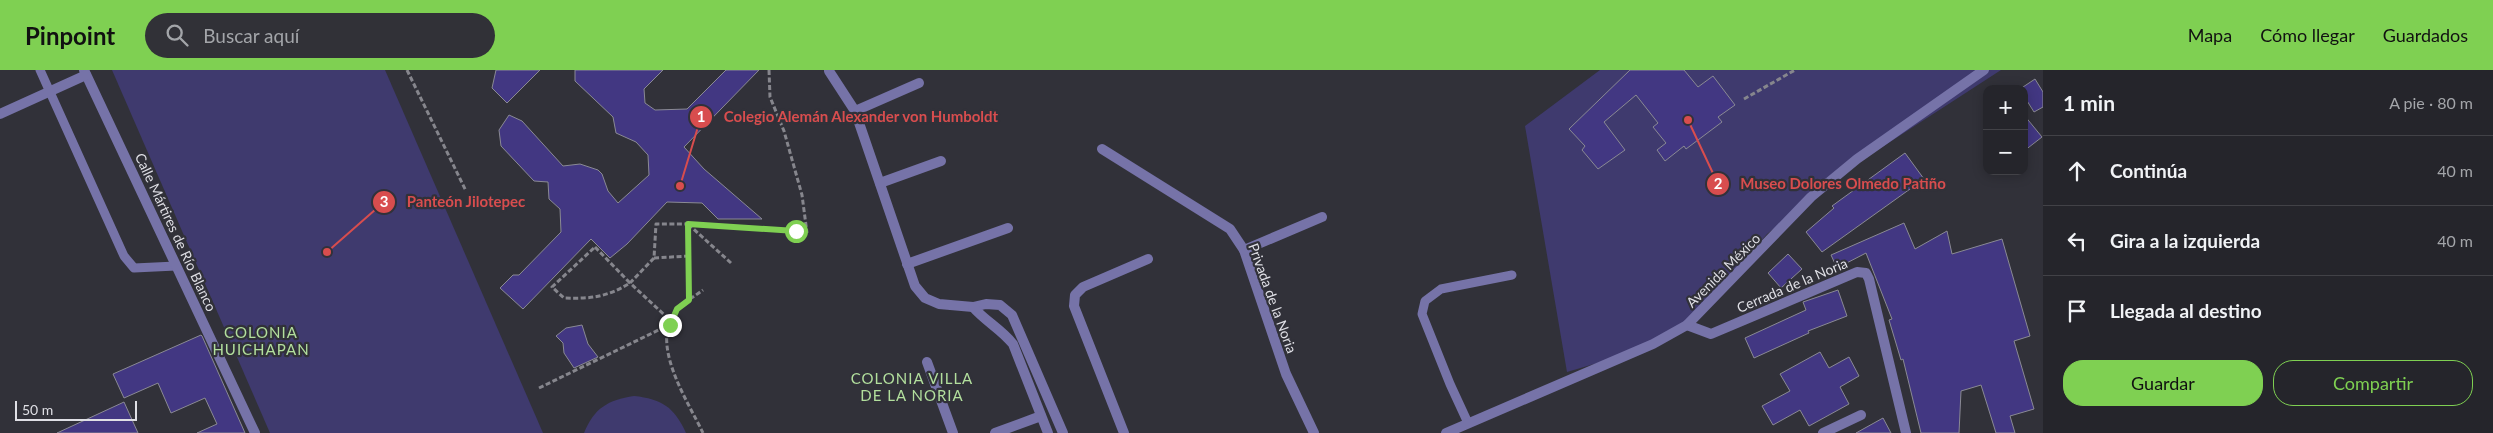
<!DOCTYPE html>
<html lang="es">
<meta charset="utf-8">
<style>
:root{--surface:#25252b;--page:#313137;--text:#f1f3f6;--muted:#a3a5a9;--line:#424247;--accent:#7fd052}
body{margin:0;font-family:Lato,sans-serif;background:var(--page);color:var(--text)}
.controls{position:absolute;right:15px;top:15px;display:grid;overflow:hidden;border-radius:10px;box-shadow:0 2px 12px #0003}
.controls button{width:45px;height:45px;display:grid;place-items:center;padding:0;border:0;border-bottom:1px solid var(--line);background:var(--surface);color:var(--text);font:25px sans-serif}
.scale{position:absolute;left:15px;bottom:12px;width:122px;box-sizing:border-box;padding-left:5px;border:2px solid #dfdfe5;border-top:0;font-size:14px;line-height:18px;white-space:nowrap;color:#dfdfe5;-webkit-text-stroke:4px #313139;paint-order:stroke}
.stop{position:absolute;width:15px;height:15px;margin:-11px;border:4px solid #7fd052;border-radius:50%;background:#fff}
.stop.end{background:#7fd052;border-color:#fff;box-shadow:0 1px 5px #0008}
.list{margin:0;padding:0;list-style:none}
h2{display:flex;justify-content:space-between;align-items:center;height:65px;margin:0;padding:0 20px;font-size:21px}
h2 small{font-size:16px;font-weight:400;color:var(--muted)}
.list li{display:grid;grid-template-columns:32px 1fr auto;gap:15px;align-items:center;box-sizing:border-box;height:70px;padding:0 20px;border-top:1px solid var(--line)}
.list b{display:block;font-size:19px;white-space:nowrap}
.list em{font-size:16px;font-style:normal;color:var(--muted)}
.actions{display:flex;gap:10px;padding:15px 20px}
.actions a{flex:1;padding:11px 0;border:1px solid var(--accent);border-radius:20px;text-align:center;font-size:18px;color:var(--accent)}
.actions .main{background:var(--accent);color:#111}
.icon{flex:none;width:28px;height:28px;fill:none;stroke:currentColor;stroke-width:2;stroke-linecap:round;stroke-linejoin:round}
.map{position:relative;flex:none;width:2043px;height:363px;overflow:hidden}
header{display:flex;align-items:center;gap:30px;box-sizing:border-box;height:70px;padding:0 25px;background:var(--accent);color:#111}
header strong{font-size:24px}
nav{display:flex;gap:28px;margin-inline-start:auto;font-size:18px}
.search{width:350px;height:45px;background:var(--page);display:flex;align-items:center;gap:12px;box-sizing:border-box;padding:0 18px;border-radius:28px;color:var(--muted);font-size:19px}
main{display:flex}
aside{flex:1;background:var(--surface)}
.map>svg:first-child{display:block}
.green{fill:#3f3a6e}
.building{fill:#423782;stroke:#8a8a94}
.lines{fill:none;stroke-linecap:round;stroke-linejoin:round}
.path{stroke:#86868d;stroke-width:3;stroke-dasharray:5 2.5;stroke-linecap:butt}
.lane{stroke:#7673a8;stroke-width:9}
.street{stroke:#7673a8;stroke-width:10}
.route{stroke:#7fd052;stroke-width:6}
.labels{text-anchor:middle;dominant-baseline:central;stroke-width:4.5;stroke-linejoin:round;paint-order:stroke}
.street-label{font-size:14px;fill:#dfdfe5;stroke:#313139}
.neighbourhood-label{font-size:15px;letter-spacing:1px;fill:#b2df9d;stroke:#313139}
.leader{fill:none;stroke:#d84d4e;stroke-width:2}
.callout-dot{fill:#d84d4e;stroke:#313139;stroke-width:2}
.mark-label{font-size:15px;text-anchor:middle;font-weight:bold;fill:#fff}
.callout-label{font-size:15px;text-anchor:middle;font-weight:bold;fill:#d84d4e;stroke:#313139;stroke-width:4.5;stroke-linejoin:round;paint-order:stroke}
</style>
<header>
<strong>Pinpoint</strong>
<div class="search"><svg class="icon" aria-label="search" viewBox="0 0 24 24"><circle cx="10" cy="10" r="6"/><path d="M15 15l6 6"/></svg>Buscar aquí</div>
<nav><a>Mapa</a><a>Cómo llegar</a><a>Guardados</a></nav>
</header>
<main>
<div class="map">
<svg width="2043" height="363" viewBox="0 0 2043 363">
<rect width="100%" height="100%" fill="#313139"/>
<g class="green">
<path d="M112,0H385L543,363H270Z"/>
<path d="M1600,0H2001L1856,94L1767,164L1698,245L1655,276L1567,302L1525,56Z"/>
<path d="M634,326C662,329 674,337 686,363H584C594,338 608,330 634,326Z"/>
</g>
<g class="building">
<path d="M496,0H540L507,33L492,18Z"/>
<path d="M575,0H663L644,19L645,33L655,40L687,39L726,0H759L684,77L704,99L762,149H718L702,133L667,132L627,174L610,188L591,169L523,239L500,218L513,205H519L561,162L560,139L549,129L548,112L534,111L501,76L499,60L509,45L522,51L563,96L580,94L598,100L602,104L608,121L618,133L649,105L648,85L636,72L616,63L613,47L575,11Z"/>
<path d="M1630,0H1684L1698,17L1713,6L1735,35L1718,47L1722,52L1686,79L1684,76L1665,91L1657,80L1666,73L1653,57L1658,53L1636,25L1604,52L1625,80L1598,99L1582,80L1585,76L1569,59Z"/>
<path d="M2035,9L2043,22V37L2034,42L2024,26V19H2020Z"/>
<path d="M2024,45L2042,67L2024,81Z"/>
<path d="M1905,83L1924,109L1822,182L1806,162L1834,138L1832,136Z"/>
<path d="M1904,153L1915,179L1947,161L1952,184L2002,169L2030,266L2014,271L2034,339L2010,346L2015,363H1996L1981,315L1961,321L1959,363H1921L1903,289L1901,290L1889,250L1892,249L1866,183L1837,198L1831,185Z"/>
<path d="M1788,184L1802,199L1781,218L1768,203Z"/>
<path d="M1838,220L1847,246L1808,261L1809,263L1754,288L1745,268L1806,240L1803,232Z"/>
<path d="M582,255L588,274L598,287L574,298L564,283L563,273L556,266L566,258Z"/>
<path d="M201,265L202,266L245,363H197L217,354L205,328L171,343L158,313L124,328L113,304Z"/>
<path d="M1820,282L1829,298L1849,287L1859,306L1840,317L1849,334L1809,356L1800,340L1773,355L1762,336L1790,321L1780,304Z"/>
<path d="M124,332L138,363H57Z"/>
<path d="M1883,348L1891,363H1856Z"/>
</g>
<g class="lines">
<g class="path">
<path d="M407,0L466,121"/>
<path d="M769,0L770,27L784,61L802,125L807,163"/>
<path d="M1744,29L1795,0"/>
<path d="M595,177L630,213C607,227 591,229 564,228L552,217Z"/>
<path d="M689,186L654,188L656,154H688L689,230"/>
<path d="M654,188L630,213L671,251"/>
<path d="M731,193L688,154L796,161"/>
<path d="M539,318L669,255"/>
<path d="M703,363C688,331 646,270 679,238C686,231 695,226 703,220"/>
</g>
<g class="lane">
<path d="M40,0L124,186L134,198L176,196"/>
<path d="M1468,353L1450,314L1422,244L1425,231L1441,219L1512,205"/>
</g>
<g class="street">
<path d="M84,0L255,363"/>
<path d="M829,1L855,41L915,216L925,228L939,234L973,237L986,234L1000,235L1012,245L1063,363"/>
<path d="M855,41L919,13"/>
<path d="M0,44L86,5"/>
<path d="M1102,79L1230,159L1244,180L1286,304L1314,363"/>
<path d="M880,113L941,91"/>
<path d="M1244,180L1322,147"/>
<path d="M907,194L1008,158"/>
<path d="M973,237C985,251 1001,259 1013,274L1048,363"/>
<path d="M1687,255L1711,264L1857,202L1866,203L1869,209L1906,363"/>
<path d="M927,292L953,363"/>
<path d="M995,363L1041,346"/>
<path d="M1124,363L1074,236L1075,225L1083,217L1148,189"/>
<path d="M1446,363L1653,274L1687,255L1811,127L1857,89L1984,0"/>
<path d="M1823,363L1861,345"/>
</g>
</g>
<g class="lines">
<path class="route" d="M670,255L677,239L689,230L688,154L796,161"/>
</g>
<g class="labels">
<g class="street-label">
<text transform="translate(176 162) rotate(65)">Calle Mártires de Río Blanco</text>
<text transform="translate(1723 200) rotate(-45)">Avenida México</text>
<text transform="translate(1792 215) rotate(-23)">Cerrada de la Noria</text>
<text transform="translate(1273 228) rotate(70)">Privada de la Noria</text>
</g>
<g class="neighbourhood-label">
<text x="261" y="262">COLONIA<tspan x="261" dy="17">HUICHAPAN</tspan></text>
<text x="912" y="308">COLONIA VILLA<tspan x="912" dy="17">DE LA NORIA</tspan></text>
</g>
</g>
<path class="leader" d="M680 116L701 47M1688 50L1718 114M327 182L384 132"/>
<g class="callout-dot">
<circle cx="680" cy="116" r="5"/>
<circle cx="1688" cy="50" r="5"/>
<circle cx="327" cy="182" r="5"/>
<circle cx="701" cy="47" r="12"/>
<circle cx="1718" cy="114" r="12"/>
<circle cx="384" cy="132" r="12"/>
</g>
<g class="mark-label">
<text x="701" y="52">1</text>
<text x="1718" y="119">2</text>
<text x="384" y="137">3</text>
</g>
<g class="callout-label">
<text x="861" y="52">Colegio Alemán Alexander von Humboldt</text>
<text x="1843" y="119">Museo Dolores Olmedo Patiño</text>
<text x="466" y="137">Panteón Jilotepec</text>
</g>
</svg>
<div class="controls">
<button>+</button>
<button>−</button>
</div>
<div class="scale">50 m</div>
<div class="stop" style="left:796px;top:161px"></div>
<div class="stop end" style="left:670px;top:255px"></div>
</div>
<aside>
<h2>1 min<small>A pie · 80 m</small></h2>
<ul class="list">
<li><svg class="icon" aria-label="ahead" viewBox="0 0 24 24"><path d="M12 20V5M6 11l6-6 6 6"/></svg><div><b>Continúa</b></div><em>40 m</em></li>
<li><svg class="icon" aria-label="left" viewBox="0 0 24 24"><path d="M17 20v-9H6M10 6l-5 5 5 5"/></svg><div><b>Gira a la izquierda</b></div><em>40 m</em></li>
<li><svg class="icon" aria-label="arrive" viewBox="0 0 24 24"><path d="M6 21V4h12l-3 4 3 4H6"/></svg><div><b>Llegada al destino</b></div></li>
</ul>
<div class="actions"><a class="main">Guardar</a><a>Compartir</a></div>
</aside>
</main>
